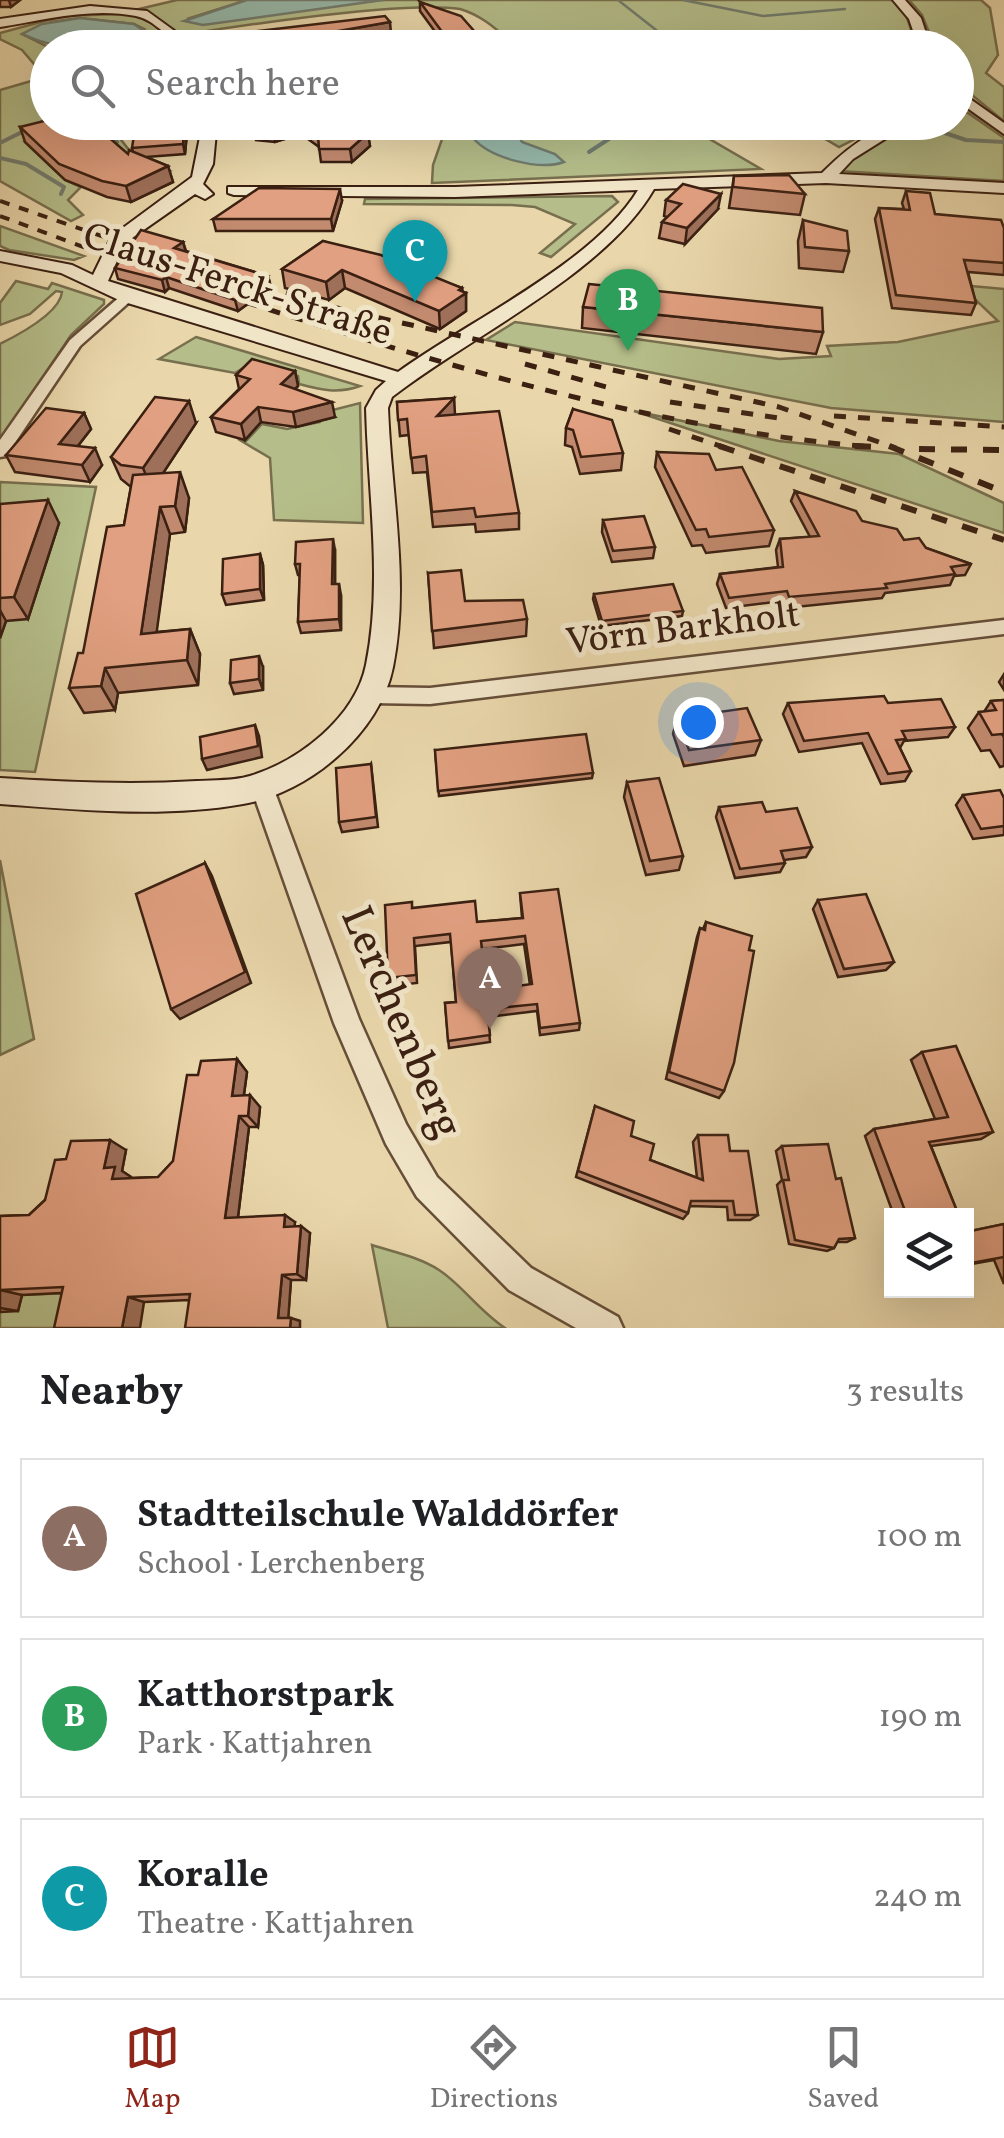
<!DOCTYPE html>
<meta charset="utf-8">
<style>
:root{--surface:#fff;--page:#f2f2f2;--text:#202124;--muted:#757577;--line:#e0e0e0;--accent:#8f2418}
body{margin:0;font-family:Vollkorn,serif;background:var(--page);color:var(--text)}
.controls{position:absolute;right:30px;bottom:30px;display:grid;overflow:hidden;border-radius:0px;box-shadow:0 10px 40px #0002}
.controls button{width:90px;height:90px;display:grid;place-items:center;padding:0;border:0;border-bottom:2px solid var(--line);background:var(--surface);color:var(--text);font:50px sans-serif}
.you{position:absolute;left:698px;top:722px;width:35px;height:35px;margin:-25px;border:8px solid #fff;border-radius:50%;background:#1a73e8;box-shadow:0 0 0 15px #1a73e833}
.badge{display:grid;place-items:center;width:65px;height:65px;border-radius:50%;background:var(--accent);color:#fff;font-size:32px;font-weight:700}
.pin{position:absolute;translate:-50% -82px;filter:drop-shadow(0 2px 5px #0008)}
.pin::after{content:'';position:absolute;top:52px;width:35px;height:30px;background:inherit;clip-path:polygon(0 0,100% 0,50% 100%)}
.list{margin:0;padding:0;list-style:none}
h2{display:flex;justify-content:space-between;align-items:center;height:130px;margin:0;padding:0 40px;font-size:42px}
h2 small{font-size:32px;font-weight:400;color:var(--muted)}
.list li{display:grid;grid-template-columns:65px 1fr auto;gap:30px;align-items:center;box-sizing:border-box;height:160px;margin:0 20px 20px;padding:0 20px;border:2px solid var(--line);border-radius:0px}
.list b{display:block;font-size:38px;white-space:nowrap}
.list p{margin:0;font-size:32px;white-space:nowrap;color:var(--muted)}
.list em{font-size:32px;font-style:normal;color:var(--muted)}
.icon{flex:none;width:55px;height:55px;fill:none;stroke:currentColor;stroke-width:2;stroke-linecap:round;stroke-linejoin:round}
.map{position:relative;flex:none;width:1004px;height:1328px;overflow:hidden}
.search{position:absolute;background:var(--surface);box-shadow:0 10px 40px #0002;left:30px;right:30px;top:30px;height:110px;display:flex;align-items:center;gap:25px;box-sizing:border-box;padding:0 35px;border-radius:55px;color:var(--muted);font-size:38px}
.sheet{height:670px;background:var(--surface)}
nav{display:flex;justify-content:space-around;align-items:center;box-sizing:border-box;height:140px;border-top:2px solid var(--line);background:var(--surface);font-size:28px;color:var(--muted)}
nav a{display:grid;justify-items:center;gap:5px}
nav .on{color:var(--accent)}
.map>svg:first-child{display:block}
.green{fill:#b5be8a;stroke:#786f4e;stroke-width:2.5}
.water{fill:#97b9ab;stroke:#727c6e;stroke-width:2.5}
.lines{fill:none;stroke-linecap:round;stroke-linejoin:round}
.stream-far1{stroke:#727c6e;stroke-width:2.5}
.stream{stroke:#727c6e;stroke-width:4}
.street-casing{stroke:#664e38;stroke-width:5}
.secondary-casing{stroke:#3b2012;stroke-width:4}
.street{fill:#f1e5c8;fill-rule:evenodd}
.secondary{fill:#f1e5c8;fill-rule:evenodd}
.rail-far2{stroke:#3b2012;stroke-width:4;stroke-dasharray:10 10;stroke-linecap:butt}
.rail-far1{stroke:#3b2012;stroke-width:5;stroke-dasharray:12 12;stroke-linecap:butt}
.rail{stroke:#3b2012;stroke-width:6;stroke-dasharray:16 16;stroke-linecap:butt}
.wall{fill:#c28a6f;stroke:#3b2012;stroke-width:2.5;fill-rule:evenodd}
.shaded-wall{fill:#9e705a;stroke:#3b2012;stroke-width:2.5}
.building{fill:#e1a081;stroke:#3b2012;stroke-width:2.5;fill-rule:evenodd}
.labels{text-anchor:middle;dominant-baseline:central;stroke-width:10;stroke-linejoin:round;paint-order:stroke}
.street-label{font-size:38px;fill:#3b2012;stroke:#f1e5c8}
.near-street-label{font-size:45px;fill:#3b2012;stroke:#f1e5c8}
</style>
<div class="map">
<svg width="1004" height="1328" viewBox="0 0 1004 1328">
<rect width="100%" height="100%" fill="#e9d7ab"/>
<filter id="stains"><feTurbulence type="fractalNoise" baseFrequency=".002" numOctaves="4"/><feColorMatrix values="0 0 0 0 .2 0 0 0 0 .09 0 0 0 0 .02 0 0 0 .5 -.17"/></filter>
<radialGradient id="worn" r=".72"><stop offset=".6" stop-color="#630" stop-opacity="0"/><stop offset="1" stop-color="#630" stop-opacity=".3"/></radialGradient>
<g class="green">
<path d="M177,0H247L187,19L383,0H895L903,6L917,47H517C499,32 484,16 460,9C398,0 201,31 131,44L132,47L103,48L144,29L134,24L80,18L51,22L24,35L48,47V122L108,123L129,150L170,171L158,176L26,143L65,180L81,187L68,200L83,215L71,221L0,181V90L45,77L22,50L0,39V33L63,16L118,14Z"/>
<path d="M909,0H981L990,8L998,55L986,73L1004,87V121L957,83L956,48L935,47L922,15Z"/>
<path d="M957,110L968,113L1004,138V181L839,171L860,153L915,123L956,122Z"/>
<path d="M448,122L682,123L761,169L432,183L433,165Z"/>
<path d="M798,123H887L839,147Z"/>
<path d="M612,196L618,202L551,257L540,253L575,224L535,207L512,205L364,204L365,199Z"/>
<path d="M0,226L84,256L74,260L9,250L0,246Z"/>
<path d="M16,281L48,289L52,283L104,300V304L71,335L0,441V344C20,334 60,312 62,292L56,291L30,314L0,325V303Z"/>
<path d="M960,285L1004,289V422L831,408L486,340L515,322L779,359L831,356L827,346L898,342L998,321Z"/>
<path d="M196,337L360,386C338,394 321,390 299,384L298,376L251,363L235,373L159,359Z"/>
<path d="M360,403L363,523L274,520L270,458L238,439L246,441L262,424L287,429L320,422L321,413Z"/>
<path d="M634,411L779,441L899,454L1004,503V533Z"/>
<path d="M0,482L96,487L35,772L0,770Z"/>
<path d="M0,860L34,1039L0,1055Z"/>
<path d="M372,1245C394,1252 419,1257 439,1270C461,1284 479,1311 505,1328H388Z"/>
<path d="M93,1292L75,1328H0V1312L22,1295Z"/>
</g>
<g class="water">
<path d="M247,0H383L203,25L184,21Z"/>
<path d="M80,18L134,24L144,31C105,53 62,53 22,34L42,24Z"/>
<path d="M507,127L515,129L522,142L555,154L564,162C539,171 490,158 473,138L482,129Z"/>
</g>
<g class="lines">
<g class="stream-far1">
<path d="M618,0L679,48"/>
<path d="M683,0L763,16L845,9"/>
<path d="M48,78L44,82L48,90"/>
</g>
<g class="stream">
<path d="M103,122L117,142"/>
<path d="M918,124L966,140L1004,142"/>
<path d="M0,143L48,119"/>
<path d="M589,152L615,135L614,122"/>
<path d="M0,158L26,164L64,187L61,194"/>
</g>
<g class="street-casing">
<g id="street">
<path d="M416,36L431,48H421L414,42L375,44L371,41Z"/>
<path d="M123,294L135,297L80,346L6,456L0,457V440L70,340Z"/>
<path d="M1004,620V634L430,704L371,703L364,701L361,695L364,689L371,687L430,688Z"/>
<path d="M262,777L270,780L273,787L359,1019L406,1124L437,1177L531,1268L618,1317L623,1328H576L509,1290L417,1197L386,1144L334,1023L251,787L254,780Z"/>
</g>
</g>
<g class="secondary-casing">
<g id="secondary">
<path d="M893,0H905L921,18L931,48H919L909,19Z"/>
<path d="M90,6L147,11L198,48C171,48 160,21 136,16C91,7 44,20 0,27V19Z"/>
<path d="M956,89L1004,123V134L956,100Z"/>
<path d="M203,122H217L213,164L203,184L213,194L205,199L195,194L125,243L108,281L398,372C468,321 594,263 638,190L455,197L234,195L228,193V187H455L822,173C845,150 878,122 912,122L853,159L839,174L1004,183V193L826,183L654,189C605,274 470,336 392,397L388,408C391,493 410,583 393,667C380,733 309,793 243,804C164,818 80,810 0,804V778C67,782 130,785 197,781C214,780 234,781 250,776C299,761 355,718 366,665C383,582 368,493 366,408L376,390L386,381L121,301L61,273L0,261V251L72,265L93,275L112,236L192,177Z"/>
</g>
</g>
<use href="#street" class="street"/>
<use href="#secondary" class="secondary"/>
<g class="rail-far2">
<path d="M0,201L154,254"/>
<path d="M0,216L129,264"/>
</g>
<g class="rail-far1">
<path d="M122,262L146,271"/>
<path d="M240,279L344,310L779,407L896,448"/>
<path d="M223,295C434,362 653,430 874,447"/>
<path d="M525,364L617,390"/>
<path d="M670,402L779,418"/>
<path d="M834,416L1004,427"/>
<path d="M669,429L726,448"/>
</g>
<g class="rail">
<path d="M719,446L1004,540"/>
<path d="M855,446L874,447"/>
<path d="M889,446L1004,492"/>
<path d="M919,449L1004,450"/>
</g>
</g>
<g class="wall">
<path d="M0,0H20L11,7H0Z"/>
<path d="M420,2L486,48H447L420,11Z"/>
<path d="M188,122L185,154L146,157L168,166L173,182L131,202L107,197L65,180L25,142L20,127L128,154L133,152L132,148Z"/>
<path d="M253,122H365L370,146L352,162H321L319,147L301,134L275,142L256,140Z"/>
<path d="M734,176L805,194L800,215L729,208Z"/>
<path d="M906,191L935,214L1004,228V275L968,272L976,303L971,315L892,308L875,219L879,208L904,209L902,203Z"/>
<path d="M666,200L718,209L685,244L659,238L662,222L667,217L664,216Z"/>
<path d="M342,201L333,231H216L213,219Z"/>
<path d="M803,220L849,251L843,272L799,268L798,241Z"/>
<path d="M323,241L462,288V291L466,293V311L440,329L345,288L329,300L285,288L282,269Z"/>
<path d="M183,242L186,251L268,276L271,287L238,311L169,288L165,292L118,279L115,268Z"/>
<path d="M583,307L823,332L816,354L582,328Z"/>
<path d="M295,371L298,386L295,389L335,417L296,427L261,422L245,440L216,432L211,417L239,389L236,375Z"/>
<path d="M454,398V415L519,513V529L476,532L475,524L433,527L427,472L413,473L409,435L400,436L397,402Z"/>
<path d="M573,409L623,453L621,470L580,474L572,447L565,445L566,428Z"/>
<path d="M84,413L91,429L78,446L102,465L90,482L15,472L6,455Z"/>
<path d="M196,423L163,473L189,498L185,532L170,534L156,632L190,629L200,654L198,685L118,693L115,710L84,713L69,688L83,653L124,525L131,487L121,479L111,457Z"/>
<path d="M657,452L716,470L774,530L769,546L706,553L702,545L692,546L655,467Z"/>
<path d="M795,491L904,540L971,564L965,575L954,576L950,585L885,593L882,598L786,608L783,601L726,608L717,584L720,574L778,567L776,550L780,539L810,537L791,501Z"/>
<path d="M0,504L59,523L28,619L6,621L0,638Z"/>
<path d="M603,520L655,547L653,558L612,562L602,532Z"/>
<path d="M335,550V584L341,595V630L301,633L298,622L300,575H298L295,564Z"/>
<path d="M260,554L263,565L264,600L226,605L222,594Z"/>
<path d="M428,573L465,601L527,619L526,636L434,648Z"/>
<path d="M594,594L683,611L682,616L601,626L593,599Z"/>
<path d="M263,667V690L234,694L230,683Z"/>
<path d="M1004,674V690L999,682Z"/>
<path d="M1004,700V766L1000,767L990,750L981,751L968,728L979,712H984L991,701Z"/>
<path d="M788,703H888L955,727L948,737L904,741L900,748L911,771L905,781L881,784L862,743L799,752L783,714Z"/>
<path d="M677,718L761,740L755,755L684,766L673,734Z"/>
<path d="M435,750L593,773L592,778L439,796Z"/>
<path d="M371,764L378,827L342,832L339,822Z"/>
<path d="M627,782L683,856L679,870L646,875L624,797Z"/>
<path d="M963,795L1004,798V835L973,839L956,805Z"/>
<path d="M719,807L766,812L812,847L806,857L784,860L785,863L780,872L735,878L716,817Z"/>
<path d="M520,893L580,1023L579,1030L540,1035L537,1011L488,1017L490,1042L449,1048L445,1003L456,1002L451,942L415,946L417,983L390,986L388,978L413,908L477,922L522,918ZM524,944L530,985L487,990L482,949Z"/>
<path d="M818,900L894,962L886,970L838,977L813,909Z"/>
<path d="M706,922L749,950L724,1091L719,1098L666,1079L697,937L700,928L703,929Z"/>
<path d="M922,1052L993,1132L981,1139L931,1146L959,1216H894L865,1136L874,1129L935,1119L911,1060Z"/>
<path d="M237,1059L247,1072L244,1095L260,1107L258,1127H249L238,1217L295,1222L294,1226L310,1233L306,1280H291L288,1318L300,1321L189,1300L144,1302L61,1293L22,1295L18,1311L0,1312V1216L29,1215L45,1200L66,1159L126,1150L122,1171L131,1177V1178L158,1177L173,1161L198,1075Z"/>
<path d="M595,1106L631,1136L650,1160L697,1178L693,1142L698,1135L730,1151L758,1215L750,1220H728L727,1207L689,1206L688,1213L683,1219L576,1177Z"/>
<path d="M782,1146L836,1179L855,1238L847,1242H837L834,1248L827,1251L789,1244L777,1185L782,1180L776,1151Z"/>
<path d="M1004,1224V1284L994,1260L966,1265V1232Z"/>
</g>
<g class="shaded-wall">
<path d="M9,0H20L11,7Z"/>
<path d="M390,22L391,33L310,48L304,37Z"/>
<path d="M403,43V48H343Z"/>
<path d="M185,122H188L185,154L183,144Z"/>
<path d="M294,122H299L301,134L275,142L273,129Z"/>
<path d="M368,133L370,146L352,162L350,149Z"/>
<path d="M168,166L173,182L131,202L126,186Z"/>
<path d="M340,189L342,201L333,231L331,219Z"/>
<path d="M721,194L718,209L685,244L687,228Z"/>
<path d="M183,242L186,253L174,248Z"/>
<path d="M342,270L345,288L329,300L326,282Z"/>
<path d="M268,276L271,287L238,311L235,300Z"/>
<path d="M166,277L169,288L165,292L162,280Z"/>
<path d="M462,288L463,295L466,293V311L440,329L439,311Z"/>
<path d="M295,371L298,386L284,400L281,384Z"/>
<path d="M454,398L455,414L438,431L437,416Z"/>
<path d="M189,401L196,423L152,490L143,468Z"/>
<path d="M332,402L335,417L296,427L293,412Z"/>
<path d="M258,407L261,422L245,440L241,424Z"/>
<path d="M84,413L91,429L66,461L59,444Z"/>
<path d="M95,448L102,465L90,482L82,465Z"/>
<path d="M180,472L189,498L185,532L175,506Z"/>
<path d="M48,500L59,523L28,619L14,597Z"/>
<path d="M160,507L170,534L153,659L141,634Z"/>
<path d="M333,539L335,550V596L332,584Z"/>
<path d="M260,554L263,565L264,600L260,589Z"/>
<path d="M339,584L341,595V630L339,619Z"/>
<path d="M0,610L6,621L0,638Z"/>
<path d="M190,629L200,654L198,685L187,660Z"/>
<path d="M259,656L263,667V690L259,679Z"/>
<path d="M105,668L118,693L115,710L101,686Z"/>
<path d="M255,725L259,736L262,757L207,770L202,759Z"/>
<path d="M205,863L212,876L251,983L180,1019L171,1009Z"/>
<path d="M237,1059L247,1072L242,1108L232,1096Z"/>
<path d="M250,1095L260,1107L258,1127L248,1116Z"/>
<path d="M239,1116L249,1127L237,1225L225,1218Z"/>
<path d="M110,1140L126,1150L122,1171L131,1177L129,1188L112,1179L104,1168Z"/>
<path d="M285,1215L295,1222L294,1234L284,1227Z"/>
<path d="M301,1226L310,1233L306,1280L297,1274Z"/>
<path d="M282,1275L291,1280L288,1322L278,1318Z"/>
<path d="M0,1290L22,1295L18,1311L0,1308Z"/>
<path d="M128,1297L144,1302L140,1328H122Z"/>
<path d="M291,1318L300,1321V1328H290Z"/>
</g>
<g class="building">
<path d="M420,2L461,16L482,40L486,48H454Z"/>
<path d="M385,16L390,22L304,37L308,40L397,34L403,43L343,48H236L233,34Z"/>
<path d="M164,44L167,48L145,47Z"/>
<path d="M48,120V122H91L128,154L129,150L168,166L126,186L102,181L59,164L20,127Z"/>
<path d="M136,122H185L183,144L132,148Z"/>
<path d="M253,122H294L273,129L253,127Z"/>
<path d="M301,122H365L368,133L350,149H319L318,135Z"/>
<path d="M789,175L805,194L733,187L734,176Z"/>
<path d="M683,184L721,194L687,228L662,222L681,204L666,200Z"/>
<path d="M259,188L340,189L331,219H213Z"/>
<path d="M906,191L930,193L935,214L1001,220L1004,228V263L964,260L976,303L896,295L879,208L910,210Z"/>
<path d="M803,220L847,231L849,251L805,247Z"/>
<path d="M141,230L183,242L174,248L268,276L235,300L166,277L162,280L115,268Z"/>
<path d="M323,241L381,255L462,288L459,290L466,293L439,311L342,270L326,282L282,269Z"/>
<path d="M589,284L822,308L823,332L583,307Z"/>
<path d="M252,359L295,371L281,384L332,402L293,412L258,407L241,424L211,417L250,379L236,375Z"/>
<path d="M155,397L189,401L143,468L121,465L111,457Z"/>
<path d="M454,398L437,416L499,411L519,513L476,517L474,508L432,512L426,456L411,458L407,419L398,420L397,402Z"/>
<path d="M46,408L84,413L59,444L95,448L82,465L6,455Z"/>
<path d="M573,409L612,420L623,453L581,457L573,430L566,428Z"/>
<path d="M657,452L709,454L716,470L742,467L774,530L709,537L706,529L696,530Z"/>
<path d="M180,472L175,506L160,507L141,634L190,629L187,660L105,668L101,686L69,688L78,653H83L107,527L124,525L133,475Z"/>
<path d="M795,491L856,511L862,521L897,529L904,540L919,538L926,548L971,564L951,567L955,574L885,584L887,588L789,597L787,591L729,598L720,574L783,567L780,539L819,536Z"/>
<path d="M48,500L14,597L0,598V504Z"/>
<path d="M644,516L655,547L613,551L603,520Z"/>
<path d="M333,539L332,584H339V619L298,622L300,564H295L296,542Z"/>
<path d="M260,554V589L222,594L223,559Z"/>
<path d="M461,570L465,601L523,600L527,619L432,631L428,573Z"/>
<path d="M673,584L683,611L602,621L594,594Z"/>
<path d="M259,656V679L230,683L231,660Z"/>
<path d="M884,696L888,703L941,699L955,727L902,731L906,739L896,740L911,771L888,774L868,733L804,741L788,703Z"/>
<path d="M1004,700V737L1002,734L992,735L979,712L996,710L991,701Z"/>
<path d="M747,708L761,740L689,750L677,718Z"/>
<path d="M255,725L258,746L202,759L200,737Z"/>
<path d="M586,734L593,773L438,791L435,750Z"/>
<path d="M371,764L376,817L339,822L336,768Z"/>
<path d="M659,778L683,856L650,861L627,782Z"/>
<path d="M1000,790L1004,798V826L981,829L963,795Z"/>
<path d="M762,802L766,812L797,808L812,847L781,851L785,863L740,869L719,807Z"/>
<path d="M205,863L245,972L171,1009L136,894Z"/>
<path d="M558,889L580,1023L540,1028L537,1004L487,1009L490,1035L448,1041L445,1003L456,1002L450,934L414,938L416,975L388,978L385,905L412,902V908L475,901L477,922L523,918L520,893ZM525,936L532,984L487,990L481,941Z"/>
<path d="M866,894L894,962L844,969L818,900Z"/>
<path d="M706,922L752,936L749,950L754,951L734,1063L724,1091L669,1072L700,928L705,930Z"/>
<path d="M956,1046L993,1132L929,1142L959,1216H907L874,1129L948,1117L922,1052Z"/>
<path d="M237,1059L232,1096L250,1095L248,1116H239L225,1218L285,1215L284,1227L301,1226L297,1274L282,1275L278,1318H291L290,1328H185L190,1294L128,1297L122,1328H54L63,1287L0,1290V1216L29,1215L45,1200L55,1160L66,1159L71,1141L110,1140L104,1168L115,1167L112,1179L158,1177L173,1161L187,1075H198L201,1061Z"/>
<path d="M595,1106L634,1121L631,1136L654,1144L650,1160L703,1180L698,1135H728L730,1151H748L758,1215H735L733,1201H691L688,1213L578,1171Z"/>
<path d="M828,1144L836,1179L841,1178L855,1238L839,1239L834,1248L795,1240L783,1180H789L782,1146Z"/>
<path d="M1004,1224V1257L966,1264V1232Z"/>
</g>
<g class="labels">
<g class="street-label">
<text transform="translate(237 286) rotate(18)">Claus-Ferck-Straße</text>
<text transform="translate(683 630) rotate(-7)">Vörn Barkholt</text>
</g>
<g class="near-street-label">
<text transform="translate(400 1023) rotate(67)">Lerchenberg</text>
</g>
</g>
<rect width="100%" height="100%" filter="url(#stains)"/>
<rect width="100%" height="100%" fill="url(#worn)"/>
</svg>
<div class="controls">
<button><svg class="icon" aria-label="layers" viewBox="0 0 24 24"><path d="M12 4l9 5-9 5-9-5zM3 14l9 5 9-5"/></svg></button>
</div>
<div class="you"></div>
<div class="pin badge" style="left:490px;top:1029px;background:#8d6e63">A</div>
<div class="pin badge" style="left:628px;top:351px;background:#2e9e5b">B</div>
<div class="pin badge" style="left:415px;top:302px;background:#0f9aa8">C</div>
<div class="search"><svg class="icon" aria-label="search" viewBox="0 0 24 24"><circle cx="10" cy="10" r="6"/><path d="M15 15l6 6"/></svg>Search here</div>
</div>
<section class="sheet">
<h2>Nearby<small>3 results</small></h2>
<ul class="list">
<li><span class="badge" style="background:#8d6e63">A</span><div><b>Stadtteilschule Walddörfer</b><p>School · Lerchenberg</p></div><em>100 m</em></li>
<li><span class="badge" style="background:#2e9e5b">B</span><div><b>Katthorstpark</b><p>Park · Kattjahren</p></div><em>190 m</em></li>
<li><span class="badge" style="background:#0f9aa8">C</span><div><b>Koralle</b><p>Theatre · Kattjahren</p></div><em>240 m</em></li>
</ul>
</section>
<nav>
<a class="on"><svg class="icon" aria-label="map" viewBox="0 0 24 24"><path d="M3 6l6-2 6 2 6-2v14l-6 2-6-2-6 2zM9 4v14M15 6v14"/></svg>Map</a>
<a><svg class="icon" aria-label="directions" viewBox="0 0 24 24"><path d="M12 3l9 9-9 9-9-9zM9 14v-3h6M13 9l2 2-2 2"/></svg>Directions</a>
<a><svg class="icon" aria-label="saved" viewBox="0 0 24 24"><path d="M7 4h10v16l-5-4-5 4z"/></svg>Saved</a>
</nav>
